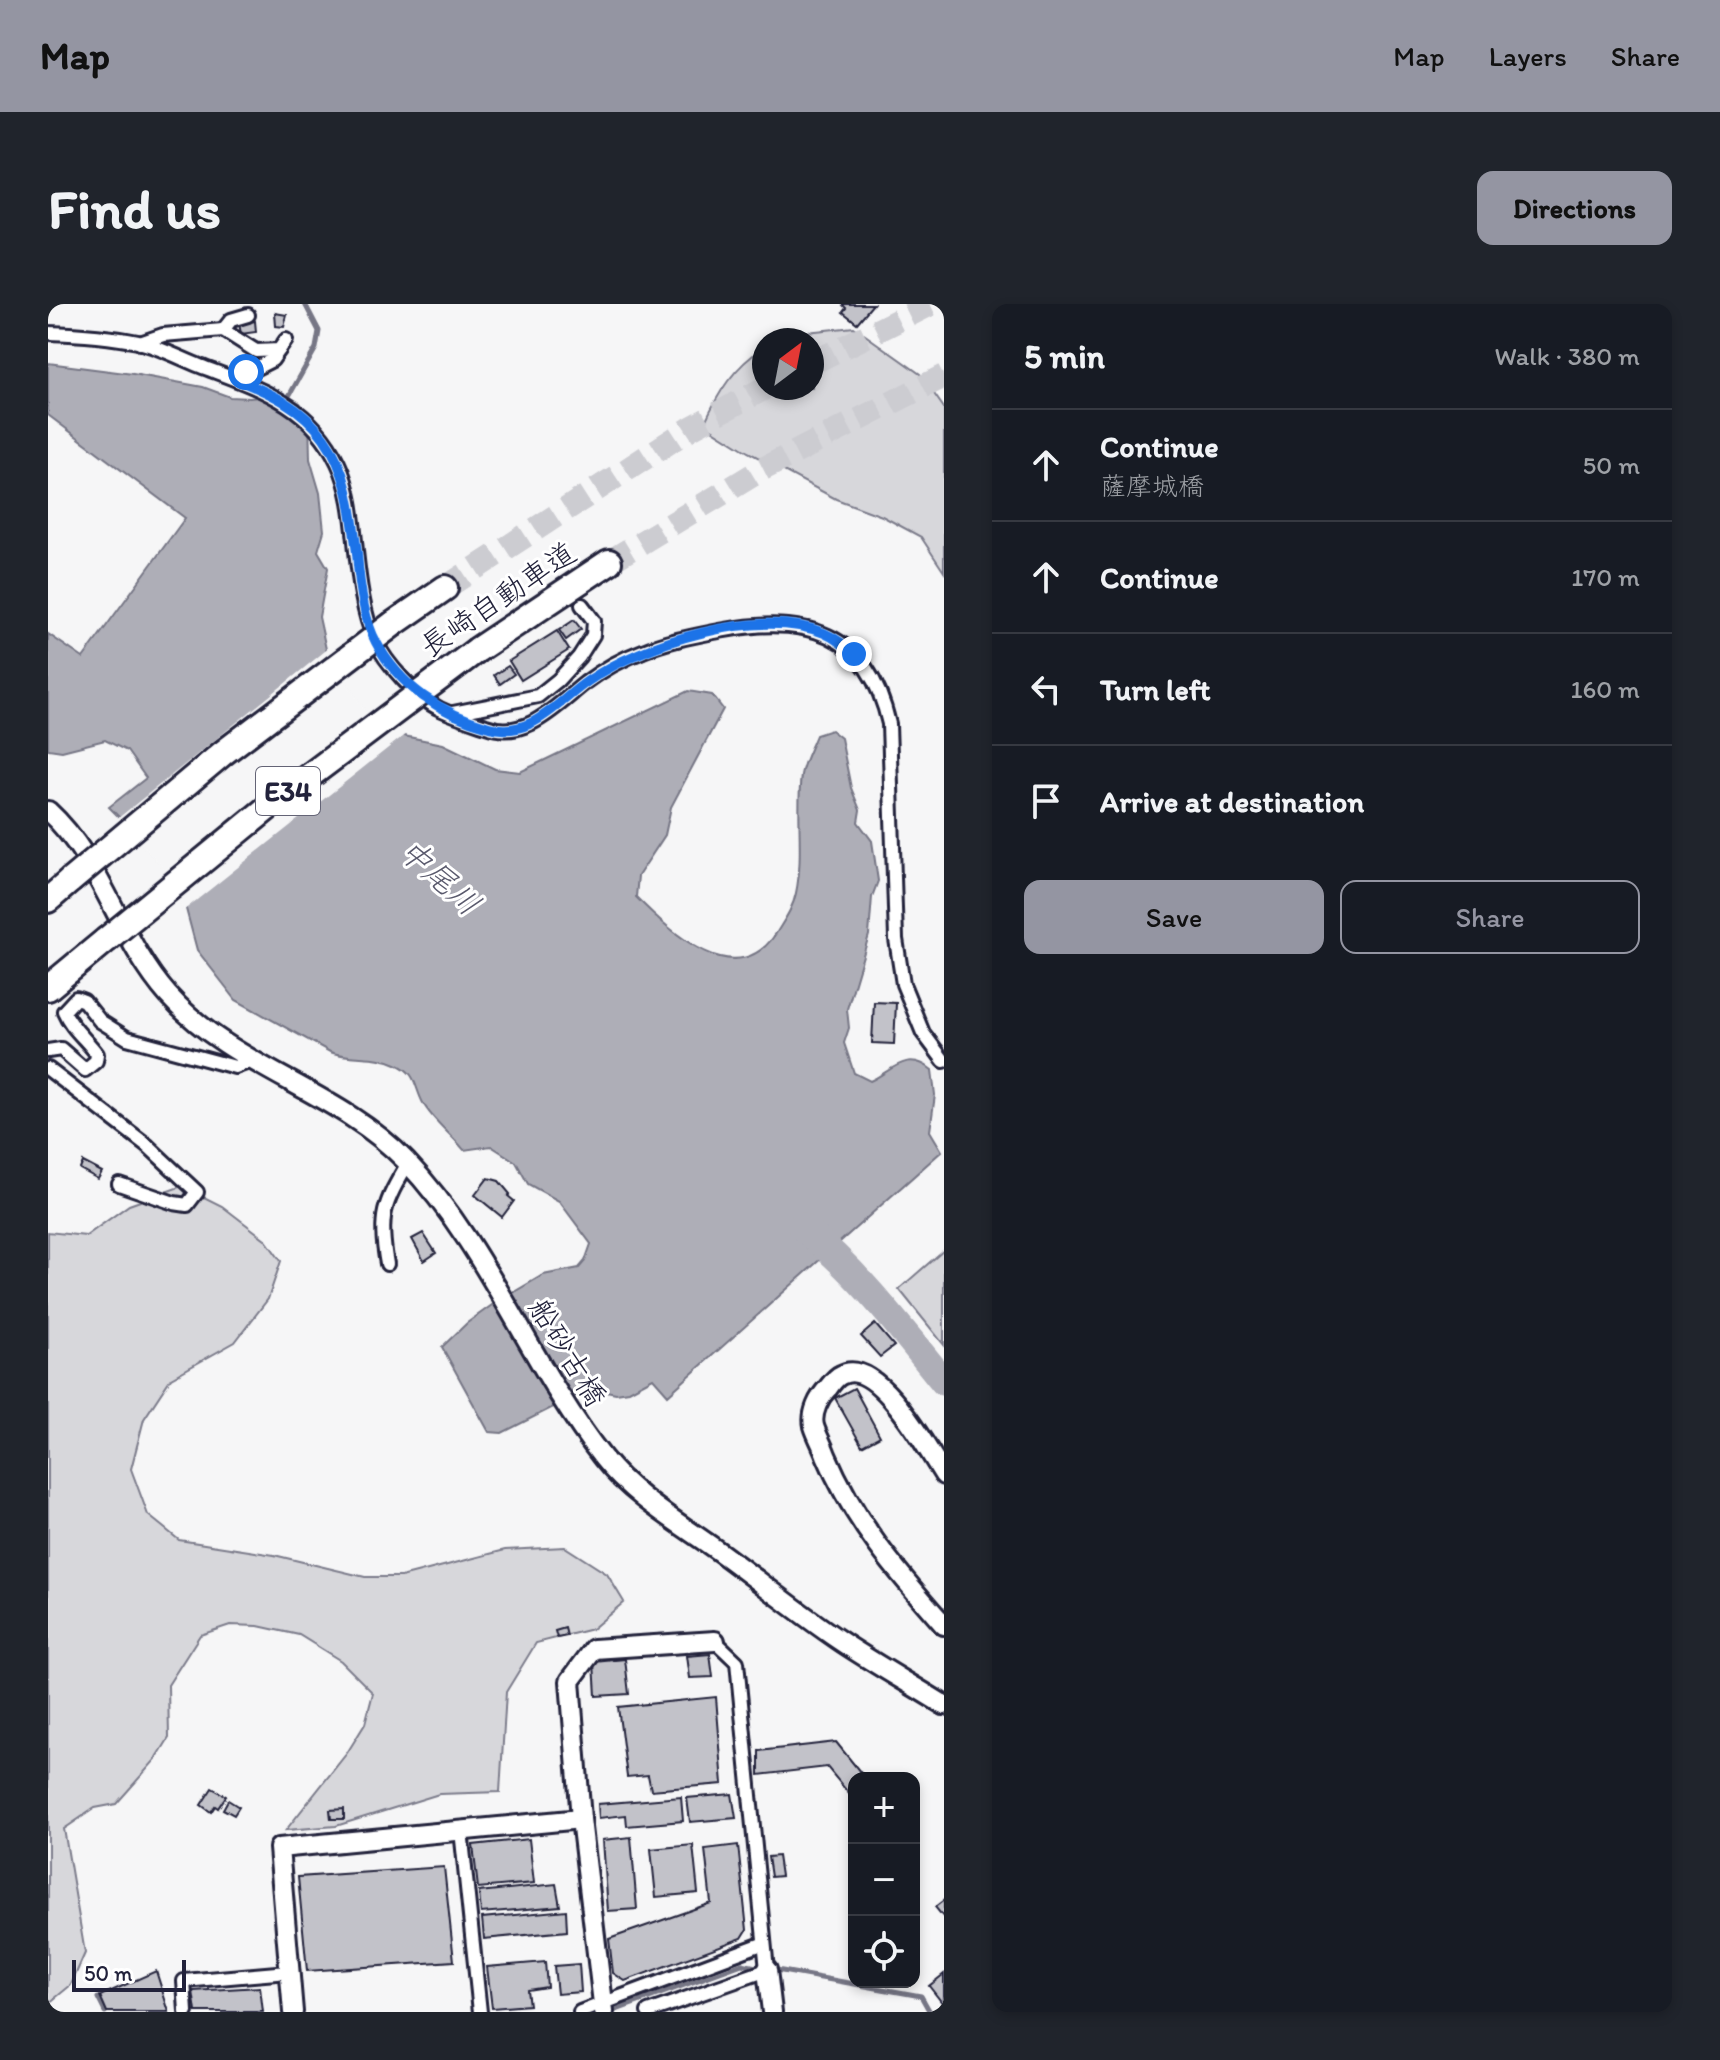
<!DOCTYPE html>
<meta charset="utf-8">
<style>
:root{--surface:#171b24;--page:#20242c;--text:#f1f3f6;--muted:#9ea1a6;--line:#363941;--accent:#9495a2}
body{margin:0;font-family:Itim,"Klee One",sans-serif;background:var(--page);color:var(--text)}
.controls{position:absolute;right:24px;bottom:24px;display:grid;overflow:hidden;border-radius:16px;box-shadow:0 4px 12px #0003}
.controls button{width:72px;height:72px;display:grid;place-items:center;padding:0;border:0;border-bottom:2px solid var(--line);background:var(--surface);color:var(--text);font:40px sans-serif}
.compass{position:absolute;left:704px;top:24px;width:72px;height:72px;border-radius:50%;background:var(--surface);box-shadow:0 4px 12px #0003;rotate:32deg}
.scale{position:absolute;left:24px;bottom:20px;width:114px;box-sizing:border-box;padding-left:8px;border:4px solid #22223b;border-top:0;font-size:22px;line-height:28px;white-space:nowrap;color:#22223b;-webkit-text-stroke:6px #fff;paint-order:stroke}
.stop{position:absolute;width:24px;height:24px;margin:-18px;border:6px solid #1a73e8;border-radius:50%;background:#fff}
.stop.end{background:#1a73e8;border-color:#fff;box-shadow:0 2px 8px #0008}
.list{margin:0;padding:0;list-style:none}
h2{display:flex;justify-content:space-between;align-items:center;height:104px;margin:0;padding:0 32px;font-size:34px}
h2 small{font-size:26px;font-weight:400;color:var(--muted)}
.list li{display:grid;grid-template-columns:52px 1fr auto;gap:24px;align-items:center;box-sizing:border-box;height:112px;padding:0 32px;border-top:2px solid var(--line)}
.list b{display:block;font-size:30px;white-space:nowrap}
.list p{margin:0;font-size:26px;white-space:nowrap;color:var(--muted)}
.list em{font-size:26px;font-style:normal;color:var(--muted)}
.actions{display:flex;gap:16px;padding:24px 32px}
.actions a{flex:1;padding:18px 0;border:2px solid var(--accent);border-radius:16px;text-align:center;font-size:28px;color:var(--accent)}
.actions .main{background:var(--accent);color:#111}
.icon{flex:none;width:44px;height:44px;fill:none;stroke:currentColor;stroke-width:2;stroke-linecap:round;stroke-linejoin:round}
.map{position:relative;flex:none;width:896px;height:1708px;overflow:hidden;border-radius:16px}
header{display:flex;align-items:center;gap:48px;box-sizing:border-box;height:112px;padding:0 40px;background:var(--accent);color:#111}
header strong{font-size:38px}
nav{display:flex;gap:44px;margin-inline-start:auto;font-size:28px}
.intro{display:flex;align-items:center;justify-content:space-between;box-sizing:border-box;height:192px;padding:0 48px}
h1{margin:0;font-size:56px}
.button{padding:20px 36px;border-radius:16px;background:var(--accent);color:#111;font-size:28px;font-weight:700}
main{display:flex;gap:48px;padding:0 48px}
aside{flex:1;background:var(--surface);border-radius:16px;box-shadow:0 4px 12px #0003}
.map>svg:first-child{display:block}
.green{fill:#d7d7db;stroke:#7c7c8b;stroke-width:2}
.water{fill:#aeaeb7;stroke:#767685;stroke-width:2}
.pier{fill:#f6f6f7}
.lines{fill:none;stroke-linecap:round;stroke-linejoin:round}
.stream{stroke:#767685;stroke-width:5}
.river{stroke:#aeaeb7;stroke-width:28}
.building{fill:#c2c2c9;stroke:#22223b;stroke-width:2}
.highway-tunnel{stroke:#ccccd1;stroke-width:24;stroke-dasharray:24 12;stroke-linecap:butt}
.street-casing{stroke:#22223b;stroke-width:18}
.secondary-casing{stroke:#22223b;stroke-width:24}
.highway-casing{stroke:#22223b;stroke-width:30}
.street{stroke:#fff;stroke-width:12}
.secondary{stroke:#fff;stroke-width:18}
.highway{stroke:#fff;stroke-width:24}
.highway-bridge-casing{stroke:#22223b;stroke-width:30;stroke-linecap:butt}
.highway-bridge{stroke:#fff;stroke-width:24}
.route{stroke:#1a73e8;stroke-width:10}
.labels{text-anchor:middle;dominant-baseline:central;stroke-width:6;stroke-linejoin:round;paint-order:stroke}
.shield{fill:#fff;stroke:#646476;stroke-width:2}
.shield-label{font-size:28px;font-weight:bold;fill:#22223b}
.street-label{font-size:30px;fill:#22223b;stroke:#fff}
.water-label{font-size:32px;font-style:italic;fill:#5a5a6d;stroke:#fff}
</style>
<header>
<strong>Map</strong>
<nav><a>Map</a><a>Layers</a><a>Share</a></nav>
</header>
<div class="intro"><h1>Find us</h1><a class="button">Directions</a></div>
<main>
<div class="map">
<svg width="896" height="1708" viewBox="0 0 896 1708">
<rect width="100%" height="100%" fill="#f6f6f7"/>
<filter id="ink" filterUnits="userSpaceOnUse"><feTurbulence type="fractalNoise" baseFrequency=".0125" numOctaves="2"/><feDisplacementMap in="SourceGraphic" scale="16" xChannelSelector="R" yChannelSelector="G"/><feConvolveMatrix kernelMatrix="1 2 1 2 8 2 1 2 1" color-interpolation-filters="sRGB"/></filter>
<g filter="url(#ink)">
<g class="green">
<path d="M806,23L872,70L896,104V268L873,233L834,212L788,195L700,148L656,120C671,87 685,64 716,43V84H764V36L728,35L758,28Z"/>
<path d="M134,882L174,902L217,935L233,957L220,995L187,1038L123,1074L96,1115L83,1165L100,1211L131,1236L226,1251L317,1273H353L457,1246L517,1243L559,1270L576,1298L544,1325L488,1339L458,1388L452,1488L391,1490L288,1522L238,1526L299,1449L317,1420L325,1389L293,1357L251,1331L210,1322L182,1321L152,1331L120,1381L121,1434L108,1455L68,1500L47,1504L16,1525L37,1649L23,1681L0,1700V928L38,932L81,901Z"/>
<path d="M896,946V1041L851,985Z"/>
</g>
<path class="water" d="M0,59L85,70L155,83L182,93L202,94L237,90L252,99L261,112L262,155L272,189L276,227L270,247L280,264L271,313L281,359L317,413L356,432L395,440L447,465L472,468L640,387L664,391L675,405L623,503L617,531L590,572L588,593C623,628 688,691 729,628C737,615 745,604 748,589C756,551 748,510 753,471C755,458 763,444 768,431L783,426L793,434L803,484L812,506L810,518L824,537L830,577L824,593L821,631L799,705L801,724L796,739L806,769L822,777C844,767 859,745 884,766L887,791L882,827L894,847L620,1091L605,1074L581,1087L568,1089L543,1084L454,1129L441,1128L394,1043L419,1019L444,1001L495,971L531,964L537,957L543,940L511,897L480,880L468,858L443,842L416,846C404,831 384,816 375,799C366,782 369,769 348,760C326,750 304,756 282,748L188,696L149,646L134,590L113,555L61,503L98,474L79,447L57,436L14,447L0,445V330L35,354L137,214L0,111Z"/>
<path class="pier" d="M282,343L285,358L319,409L359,429L135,607L130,592L110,558L69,515Z"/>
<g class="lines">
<g class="stream">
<path d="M241,92L268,44L271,27L257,0"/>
<path d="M723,1665L873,1692L882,1708"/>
<path d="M50,1694L57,1708"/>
<path d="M563,1708L694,1660L713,1664"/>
</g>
<path class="river" d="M753,922C809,967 851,1022 896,1078"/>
</g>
<g class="building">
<path d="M794,0H825L809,19L795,8L798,4Z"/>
<path d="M227,9L239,11L236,23L228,22Z"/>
<path d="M207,17L208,28L193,30L191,19Z"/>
<path d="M526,316L533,325L518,336L511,326Z"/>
<path d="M509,327L521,346L473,376L461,357Z"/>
<path d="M460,362L466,370L452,380L446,371Z"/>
<path d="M826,698L848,699L846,740L824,739Z"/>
<path d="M35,858L54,868L50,875L32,865Z"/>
<path d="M440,874L451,877L462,890L460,892L466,897L454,913L427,891Z"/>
<path d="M375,929L388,949L376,957L364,935Z"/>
<path d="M827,1020L846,1042L832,1053L813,1032Z"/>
<path d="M806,1084L832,1132L814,1142L787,1094Z"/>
<path d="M517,1324L519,1332L509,1334L507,1327Z"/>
<path d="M662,1350L665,1373L642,1374L639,1352Z"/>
<path d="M577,1355L581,1390L548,1392L546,1358Z"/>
<path d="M668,1393L675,1480L603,1486L600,1471L579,1473L570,1403Z"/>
<path d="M788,1438L817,1474H806V1496L779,1463L711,1471V1447Z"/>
<path d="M164,1484L178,1492L170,1504L167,1502L163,1508L153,1501Z"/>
<path d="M684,1490L688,1514L642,1518L639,1494Z"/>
<path d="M633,1493L635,1517L579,1522L578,1511L551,1514L550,1500Z"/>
<path d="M180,1496L191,1503L186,1511L175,1505Z"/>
<path d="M296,1505V1515H283L282,1506Z"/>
<path d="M583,1533L589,1605L560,1607L555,1536Z"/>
<path d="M481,1535L486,1579L430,1584L425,1541Z"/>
<path d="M645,1541L650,1589L608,1593L603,1545Z"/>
<path d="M690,1541L699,1626L694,1634L577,1677L565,1669L561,1635L663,1599L657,1545Z"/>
<path d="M730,1552L733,1572L723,1573L720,1553Z"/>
<path d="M396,1563L406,1657L259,1667L250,1573Z"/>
<path d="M508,1580L512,1602L433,1609L431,1588Z"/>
<path d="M896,1596V1614L887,1603Z"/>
<path d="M518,1606L519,1627L436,1635L434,1614Z"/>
<path d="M497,1658L499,1683L479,1686L481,1701L444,1704L439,1663Z"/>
<path d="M531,1660L533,1688L509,1690L506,1662Z"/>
<path d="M108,1667L121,1708H59L52,1692Z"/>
<path d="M896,1670V1701L881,1682Z"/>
<path d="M212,1683L215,1708H148L145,1687Z"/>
</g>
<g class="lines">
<g class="highway-tunnel">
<path d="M764,59L883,0"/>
<path d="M561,258L713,166L896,72"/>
<path d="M397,284L643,124L717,84"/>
</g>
<g class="street-casing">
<g id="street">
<path d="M175,26L183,16L200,11"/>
<path d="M0,29C30,30 60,32 90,38C111,43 132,54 152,62C209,84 262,99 290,159C303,186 305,218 308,247C311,275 315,310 327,336C337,359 369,394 392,405C407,412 423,417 438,422C478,437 509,401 537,379C553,367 576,354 595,347C619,337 646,332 671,327C756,310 820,326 841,420L848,635L855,680L875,729L896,757"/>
<path d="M92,39L115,31L175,26L208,47L231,46L238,36"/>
<path d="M187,75L224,56L231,46"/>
<path d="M405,409L490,392L510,376L531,353L545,331L546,317L534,301"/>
<path d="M0,747L13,745L37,766L48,757L49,750C38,735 23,724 16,707L28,694L36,697L52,717L79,734L187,763L206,756"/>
<path d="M0,765L100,842L149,888L139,901L126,899L71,880"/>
<path d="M339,960C330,912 336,900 360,859"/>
<path d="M413,1526L432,1708"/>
<path d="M138,1708L136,1677L240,1668"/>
<path d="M532,1708L714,1640"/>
<path d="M600,1708L719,1666L689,1358L667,1337"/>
</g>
</g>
<g class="secondary-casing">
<g id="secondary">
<path d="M0,507C55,557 71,636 120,691C186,765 290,786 358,857C441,944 482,1061 555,1154C584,1191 628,1217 666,1244C708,1274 748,1307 791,1336C825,1359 861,1379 896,1401"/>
<path d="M896,1171C881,1148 829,1051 793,1071C788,1073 783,1080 780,1084C771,1093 763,1109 766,1122C769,1132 775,1142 778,1151C806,1218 849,1268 896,1321"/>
<path d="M719,1666L724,1708"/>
<path d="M245,1708L231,1544L533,1515"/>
<path d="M556,1708L533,1515L522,1377L546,1345L667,1337"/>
</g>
</g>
<g class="highway-casing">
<g id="highway">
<path d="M345,320L397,284"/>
<path d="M429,346L561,258"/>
<path d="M0,596L22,577"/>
<path d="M0,684L58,636"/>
</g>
</g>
<use href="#street" class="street"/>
<use href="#secondary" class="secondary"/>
<use href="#highway" class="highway"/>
<g class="highway-bridge-casing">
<g id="highway-bridge">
<path d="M22,577L175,449L345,320"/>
<path d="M58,636L228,497L429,346"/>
</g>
</g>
<use href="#highway-bridge" class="highway-bridge"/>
</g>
</g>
<g class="lines" filter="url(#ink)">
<path class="route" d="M198,68L187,75C221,88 254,103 276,134C300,167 304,210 309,249C311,277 315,314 328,338C351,382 393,410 441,423C483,435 509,398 540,377C595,339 711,302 776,329C788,334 797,342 806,350"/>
</g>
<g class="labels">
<rect class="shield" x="208" y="463" width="64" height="48" rx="6"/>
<g class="shield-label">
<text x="240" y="487">E34</text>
</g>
<g class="street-label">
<text transform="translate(450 295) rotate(-34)">長崎自動車道</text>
<text transform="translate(520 1048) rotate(59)">船砂古橋</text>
</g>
<g class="water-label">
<text transform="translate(392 573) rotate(42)">中尾川</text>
</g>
</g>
</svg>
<div class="controls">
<button>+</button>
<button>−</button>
<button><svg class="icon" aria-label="locate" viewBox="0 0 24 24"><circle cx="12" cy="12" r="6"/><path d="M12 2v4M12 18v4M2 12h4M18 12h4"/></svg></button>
</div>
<svg class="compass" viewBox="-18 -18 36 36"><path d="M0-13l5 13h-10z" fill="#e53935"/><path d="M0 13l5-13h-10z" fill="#9ea1a6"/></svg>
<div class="scale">50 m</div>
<div class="stop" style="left:198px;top:68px"></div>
<div class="stop end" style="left:806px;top:350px"></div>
</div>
<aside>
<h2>5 min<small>Walk · 380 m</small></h2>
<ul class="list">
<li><svg class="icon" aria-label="ahead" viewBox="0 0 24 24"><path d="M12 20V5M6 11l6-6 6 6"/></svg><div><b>Continue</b><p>薩摩城橋</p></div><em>50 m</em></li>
<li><svg class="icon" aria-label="ahead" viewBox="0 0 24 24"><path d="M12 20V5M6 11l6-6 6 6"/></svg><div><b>Continue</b></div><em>170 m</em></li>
<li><svg class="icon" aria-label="left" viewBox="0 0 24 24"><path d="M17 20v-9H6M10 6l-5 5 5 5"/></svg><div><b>Turn left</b></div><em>160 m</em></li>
<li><svg class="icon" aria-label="arrive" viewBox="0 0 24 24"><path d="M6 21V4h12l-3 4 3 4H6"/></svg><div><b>Arrive at destination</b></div></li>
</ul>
<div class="actions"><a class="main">Save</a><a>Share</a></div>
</aside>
</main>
